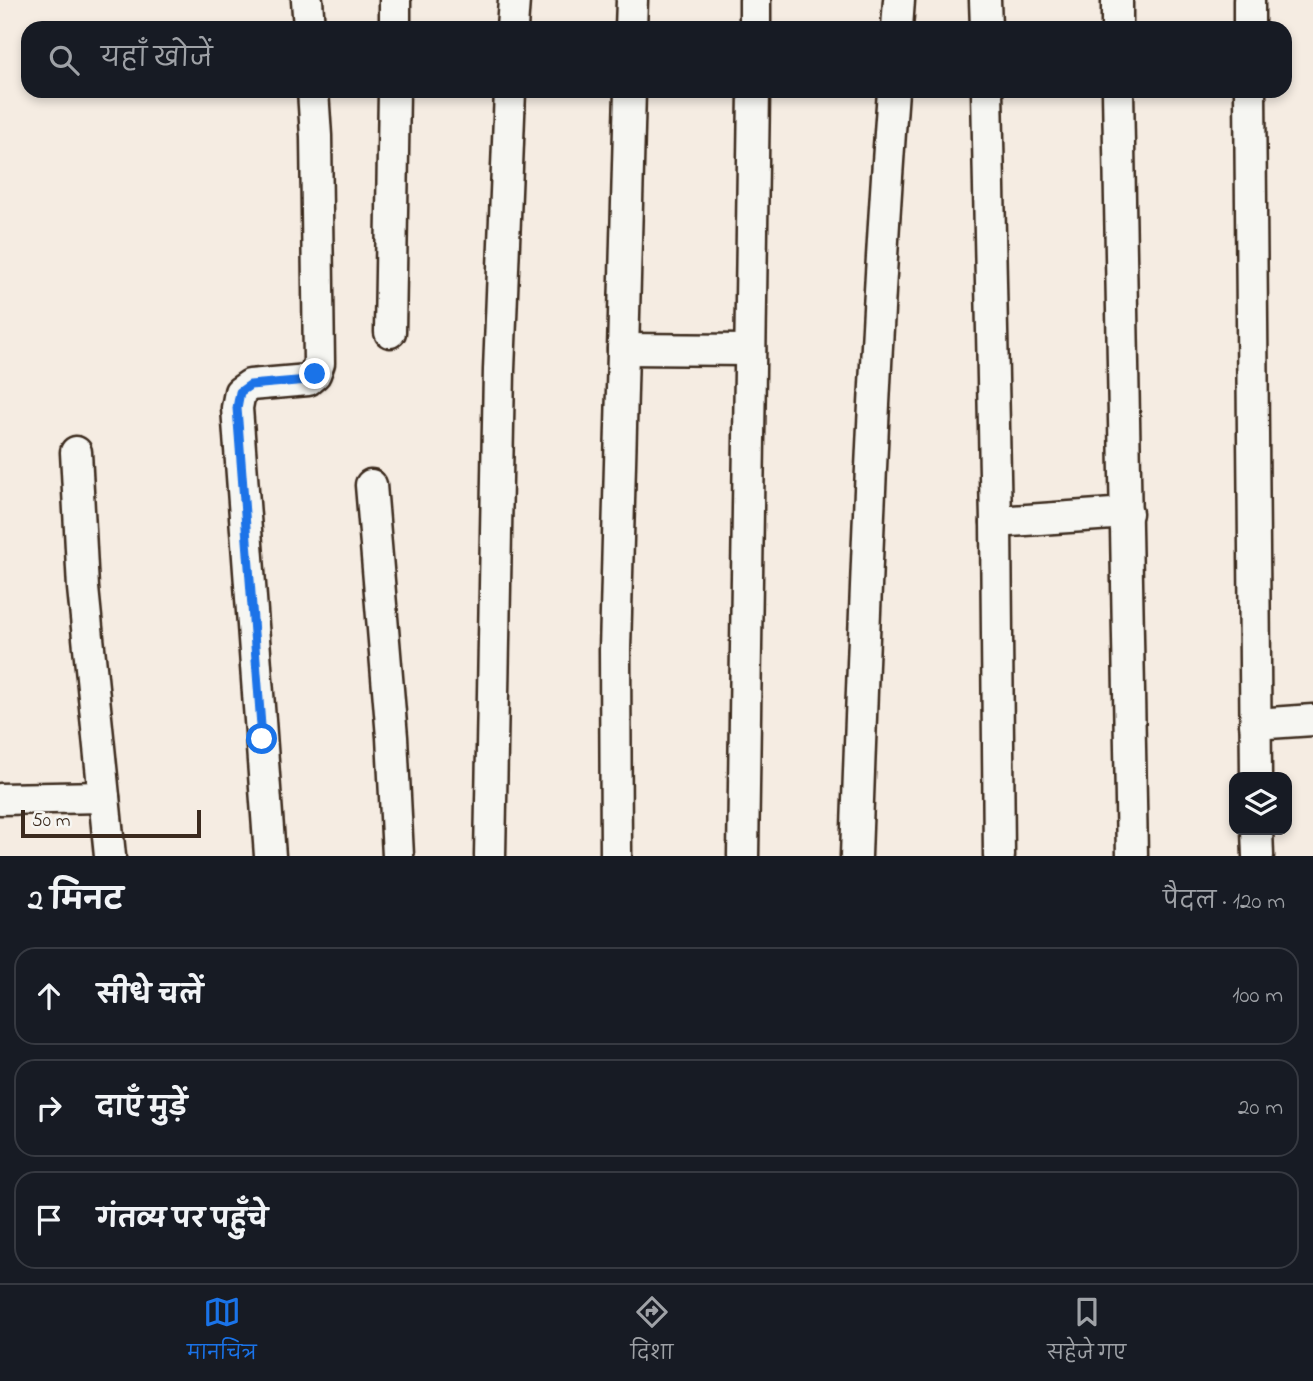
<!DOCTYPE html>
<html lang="hi">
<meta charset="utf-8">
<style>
:root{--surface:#171b24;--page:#20242c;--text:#f1f3f6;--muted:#9ea1a6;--line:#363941;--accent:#1a73e8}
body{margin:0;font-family:"Indie Flower","Playpen Sans Deva",sans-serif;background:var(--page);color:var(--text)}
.controls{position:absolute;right:21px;bottom:21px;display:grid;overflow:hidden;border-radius:14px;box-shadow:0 4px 10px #0003}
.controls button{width:63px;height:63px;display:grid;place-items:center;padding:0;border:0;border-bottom:2px solid var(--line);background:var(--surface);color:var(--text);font:35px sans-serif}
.scale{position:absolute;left:21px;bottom:18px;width:180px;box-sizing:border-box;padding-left:7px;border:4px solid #3b2a1e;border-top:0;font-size:19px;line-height:24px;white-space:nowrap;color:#3b2a1e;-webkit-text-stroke:5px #f6f6f2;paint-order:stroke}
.stop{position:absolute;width:21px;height:21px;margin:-16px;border:5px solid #1a73e8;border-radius:50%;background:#fff}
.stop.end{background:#1a73e8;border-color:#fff;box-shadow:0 2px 7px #0008}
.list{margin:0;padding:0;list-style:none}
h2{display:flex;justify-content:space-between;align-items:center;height:91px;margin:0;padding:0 28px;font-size:30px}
h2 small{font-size:23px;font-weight:400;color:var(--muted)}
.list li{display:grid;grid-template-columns:46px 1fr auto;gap:21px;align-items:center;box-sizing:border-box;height:98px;margin:0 14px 14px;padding:0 14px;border:2px solid var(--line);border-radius:21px}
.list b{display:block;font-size:26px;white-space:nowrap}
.list em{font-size:23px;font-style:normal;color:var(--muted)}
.icon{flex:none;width:38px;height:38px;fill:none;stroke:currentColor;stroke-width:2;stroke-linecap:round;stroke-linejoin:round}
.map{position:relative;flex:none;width:1313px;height:856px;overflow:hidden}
.search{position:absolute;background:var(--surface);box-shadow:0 4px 10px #0003;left:21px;right:21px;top:21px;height:77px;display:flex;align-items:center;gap:18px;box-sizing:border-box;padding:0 24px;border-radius:21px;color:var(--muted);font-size:26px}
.sheet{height:427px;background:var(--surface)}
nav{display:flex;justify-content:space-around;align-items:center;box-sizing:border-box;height:98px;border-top:2px solid var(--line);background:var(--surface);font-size:19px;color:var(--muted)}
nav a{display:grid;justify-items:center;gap:4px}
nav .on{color:var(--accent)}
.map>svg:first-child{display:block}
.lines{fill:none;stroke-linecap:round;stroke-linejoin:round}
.minor-casing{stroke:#3b2a1e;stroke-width:35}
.minor{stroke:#f6f6f2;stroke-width:30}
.route{stroke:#1a73e8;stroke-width:9}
</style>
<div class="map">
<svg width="1313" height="856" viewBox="0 0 1313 856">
<rect width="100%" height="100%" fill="#f5ece2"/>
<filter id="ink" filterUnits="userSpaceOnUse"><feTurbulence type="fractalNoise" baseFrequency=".0143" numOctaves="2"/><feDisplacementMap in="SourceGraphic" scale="14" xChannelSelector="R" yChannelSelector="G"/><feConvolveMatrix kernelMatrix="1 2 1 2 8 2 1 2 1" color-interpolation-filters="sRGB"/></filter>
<g filter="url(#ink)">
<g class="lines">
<g class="minor-casing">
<g id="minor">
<path d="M307,0L309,28"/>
<path d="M985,0L986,28"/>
<path d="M1117,0V28"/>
<path d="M1249,0V28"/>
<path d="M395,28V0"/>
<path d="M512,28L514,0"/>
<path d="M631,28L632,0"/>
<path d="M755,28V0"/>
<path d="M897,28L899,0"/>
<path d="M987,91L996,522L999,856"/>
<path d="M1118,91L1132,856"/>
<path d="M1250,91L1256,777"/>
<path d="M390,332L394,91"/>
<path d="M623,349L750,350"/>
<path d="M76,452L83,588L110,856"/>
<path d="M371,485L392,737L398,856"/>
<path d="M996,522L1127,513"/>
<path d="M1255,724L1313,720"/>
<path d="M0,799L104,797"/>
<path d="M1257,830L1258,856"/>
<path d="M270,856L237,408L240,392L250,385L308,380L315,374L319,363L316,136L313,91"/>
<path d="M490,856L499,370L510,91"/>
<path d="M616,856L615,650L630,91"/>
<path d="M743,856L754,91"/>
<path d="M856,856C865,601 874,346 893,91"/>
</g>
</g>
<use href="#minor" class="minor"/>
</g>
</g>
<g class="lines" filter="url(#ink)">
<path class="route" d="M262,739L237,408L240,392L250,385L308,380L315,374"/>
</g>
</svg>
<div class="controls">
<button><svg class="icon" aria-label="layers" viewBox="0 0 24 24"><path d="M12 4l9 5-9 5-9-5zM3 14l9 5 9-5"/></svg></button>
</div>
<div class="scale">50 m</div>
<div class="stop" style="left:262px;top:739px"></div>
<div class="stop end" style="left:315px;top:374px"></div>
<div class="search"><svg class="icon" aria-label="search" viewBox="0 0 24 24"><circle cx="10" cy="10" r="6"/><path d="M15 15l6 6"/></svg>यहाँ खोजें</div>
</div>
<section class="sheet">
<h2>2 मिनट<small>पैदल · 120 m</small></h2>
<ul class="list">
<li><svg class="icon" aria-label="ahead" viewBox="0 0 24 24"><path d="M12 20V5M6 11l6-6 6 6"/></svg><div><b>सीधे चलें</b></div><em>100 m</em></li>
<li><svg class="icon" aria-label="right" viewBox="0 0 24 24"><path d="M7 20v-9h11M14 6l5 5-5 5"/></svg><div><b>दाएँ मुड़ें</b></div><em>20 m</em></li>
<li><svg class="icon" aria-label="arrive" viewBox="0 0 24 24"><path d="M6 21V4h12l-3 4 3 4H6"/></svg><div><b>गंतव्य पर पहुँचे</b></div></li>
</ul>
</section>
<nav>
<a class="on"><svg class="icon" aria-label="map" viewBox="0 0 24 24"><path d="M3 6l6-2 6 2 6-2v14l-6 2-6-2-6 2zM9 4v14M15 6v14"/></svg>मानचित्र</a>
<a><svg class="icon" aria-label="directions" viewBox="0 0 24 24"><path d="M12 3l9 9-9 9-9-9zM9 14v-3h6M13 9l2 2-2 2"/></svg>दिशा</a>
<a><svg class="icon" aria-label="saved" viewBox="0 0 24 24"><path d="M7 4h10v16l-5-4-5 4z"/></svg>सहेजे गए</a>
</nav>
